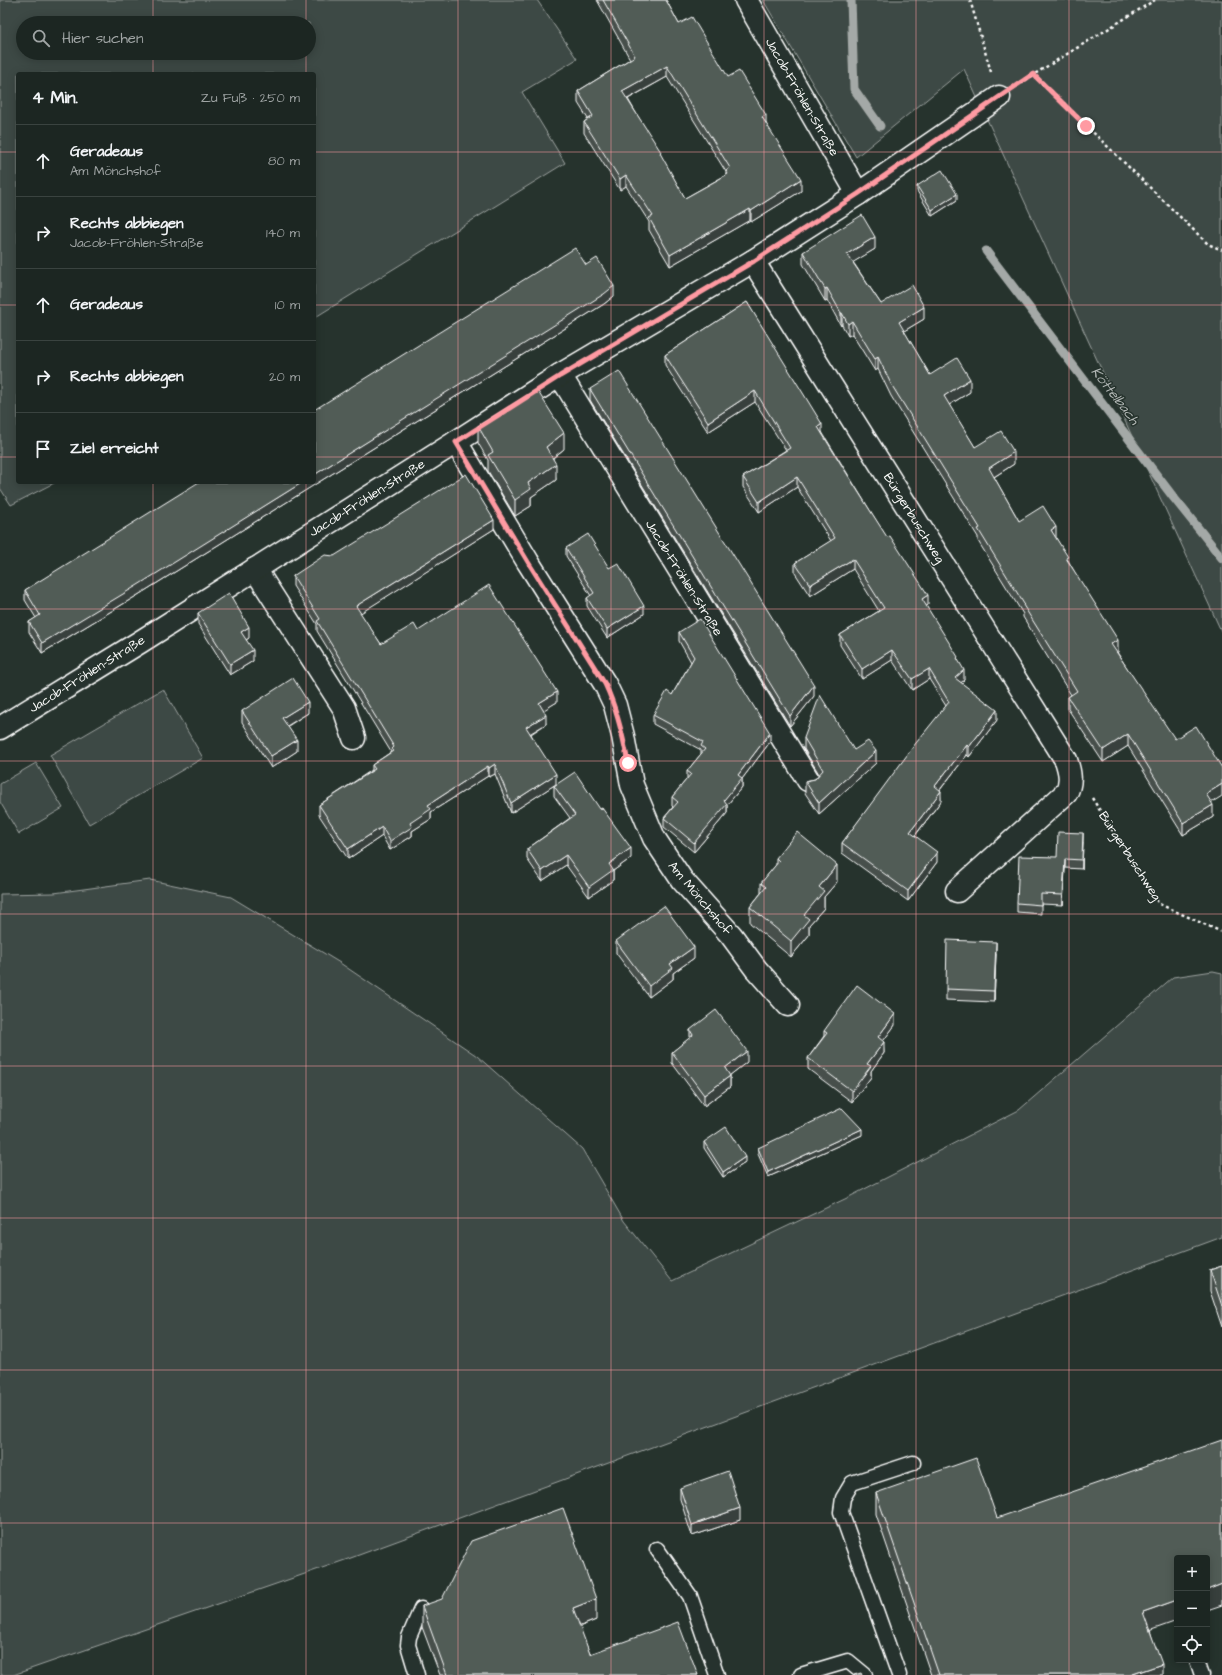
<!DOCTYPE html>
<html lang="de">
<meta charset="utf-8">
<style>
:root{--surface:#1c2622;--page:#252e2a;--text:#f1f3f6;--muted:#a0a5a5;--line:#3a4340}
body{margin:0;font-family:"Architects Daughter",sans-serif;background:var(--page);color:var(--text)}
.controls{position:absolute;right:12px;bottom:12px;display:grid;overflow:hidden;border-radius:4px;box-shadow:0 2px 10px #0003}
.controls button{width:36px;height:36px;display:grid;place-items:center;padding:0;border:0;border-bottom:1px solid var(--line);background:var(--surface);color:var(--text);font:20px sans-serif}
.stop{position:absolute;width:12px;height:12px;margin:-9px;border:3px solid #ff9aa2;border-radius:50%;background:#fff}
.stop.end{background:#ff9aa2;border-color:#fff;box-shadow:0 1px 4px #0008}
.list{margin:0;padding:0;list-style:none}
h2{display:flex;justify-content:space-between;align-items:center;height:52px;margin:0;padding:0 16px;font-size:17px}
h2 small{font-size:13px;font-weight:400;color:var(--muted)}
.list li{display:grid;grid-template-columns:26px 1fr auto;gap:12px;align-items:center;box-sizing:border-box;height:72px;padding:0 16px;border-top:1px solid var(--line)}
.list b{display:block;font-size:15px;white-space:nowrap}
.list p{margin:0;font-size:13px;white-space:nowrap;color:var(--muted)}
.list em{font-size:13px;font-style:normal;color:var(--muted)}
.icon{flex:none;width:22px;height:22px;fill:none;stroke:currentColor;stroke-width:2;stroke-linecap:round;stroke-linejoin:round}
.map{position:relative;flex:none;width:1222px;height:1675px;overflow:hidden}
.search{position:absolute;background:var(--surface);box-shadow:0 2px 10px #0003;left:16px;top:16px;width:300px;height:44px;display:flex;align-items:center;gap:10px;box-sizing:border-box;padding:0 14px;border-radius:22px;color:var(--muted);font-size:15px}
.panel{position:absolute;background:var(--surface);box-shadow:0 2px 10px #0003;left:16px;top:72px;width:300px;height:412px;border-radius:4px}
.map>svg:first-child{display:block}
.green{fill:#3e4944;stroke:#9ea4a2;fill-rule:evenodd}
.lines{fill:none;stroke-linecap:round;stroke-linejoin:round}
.stream{stroke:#a4a9a7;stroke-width:9}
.lane-casing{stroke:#fff;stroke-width:17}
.street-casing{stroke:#fff;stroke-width:25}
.path{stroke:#fff;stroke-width:2.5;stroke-dasharray:3 3;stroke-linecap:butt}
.lane{stroke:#26332d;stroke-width:14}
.street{stroke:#26332d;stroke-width:22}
.wall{fill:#464f4b;stroke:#fff;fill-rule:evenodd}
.shaded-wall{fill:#39403d;stroke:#fff}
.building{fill:#515c57;stroke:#fff;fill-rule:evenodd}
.route{stroke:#ff9aa2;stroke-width:5}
.grid{fill:none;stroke:#ff9aa2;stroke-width:1;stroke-opacity:0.55}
.labels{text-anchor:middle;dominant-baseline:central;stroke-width:3;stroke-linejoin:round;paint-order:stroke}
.street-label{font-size:13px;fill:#fff;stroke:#26332d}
.water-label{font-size:14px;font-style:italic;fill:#b3b8b6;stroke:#26332d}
</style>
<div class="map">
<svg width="1222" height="1675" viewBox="0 0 1222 1675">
<rect width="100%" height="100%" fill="#26332d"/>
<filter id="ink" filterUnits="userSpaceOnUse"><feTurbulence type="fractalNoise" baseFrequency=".025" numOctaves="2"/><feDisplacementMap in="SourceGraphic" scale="8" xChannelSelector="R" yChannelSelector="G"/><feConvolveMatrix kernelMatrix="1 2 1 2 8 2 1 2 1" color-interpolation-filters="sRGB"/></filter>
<g filter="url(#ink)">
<g class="green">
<path d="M0,0H537L577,59L522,92L565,163L314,318V74H18V482H56L11,505L0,488ZM23,23H309V53H23Z"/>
<path d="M763,0H1222V633L964,69L856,157Z"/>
<path d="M163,689L203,758L89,824L50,755Z"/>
<path d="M36,763L63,808L19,834L0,802V784Z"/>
<path d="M150,880L231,897L340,963L477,1056L582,1149L624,1221L672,1281L847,1198L1019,1110L1173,977L1213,971L1222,973V1237L348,1559L13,1675H0V894L54,893Z"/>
</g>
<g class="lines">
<g class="stream">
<path d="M851,0L854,89L880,126"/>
<path d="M986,251L1174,498L1222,558"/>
</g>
<g class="lane-casing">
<g id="lane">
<path d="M657,1549L690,1596L717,1675"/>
<path d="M1197,1660L1202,1675"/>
<path d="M417,1675L408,1645L409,1637L421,1609"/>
<path d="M801,1675L848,1661L865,1675"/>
<path d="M899,1675L841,1512L843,1498L852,1483L913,1463"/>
</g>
</g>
<g class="street-casing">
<g id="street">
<path d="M746,0L858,194"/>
<path d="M753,261L1066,760C1070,772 1072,782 1066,793L957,891"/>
<path d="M560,375L808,780"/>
<path d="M456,442L528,562L605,684L615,705L623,736L632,785L654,838L682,880L731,935L756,969L788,1005"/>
<path d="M255,569L344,708L354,738"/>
<path d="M0,728L140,642L456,442L560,375L753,261L858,194L999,97"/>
</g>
</g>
<g class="path">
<path d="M970,0L991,72"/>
<path d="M1033,74L1208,244L1222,250"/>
<path d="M1020,83L1155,0"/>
<path d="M1092,798L1159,904L1222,932"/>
</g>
<use href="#lane" class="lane"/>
<use href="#street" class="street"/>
</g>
<g class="wall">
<path d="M597,0H666L679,24L728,77L766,124L801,191L751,222L750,220L670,266L649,230V222L626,186L620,190L584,133V122L588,119L578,103V91L630,59ZM667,77L726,172V175L685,198L628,99Z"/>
<path d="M917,186L957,200L932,216L917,191Z"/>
<path d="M875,249L853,262L881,304L924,319L904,331L930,375L970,392L949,405L975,447L1014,464L994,477L1019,521L1056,538L1118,652H1117L1211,803L1213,817L1183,835L1128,746L1103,762L1068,709V697L1071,695L1023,617V614L978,541V537L891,396L878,369L875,371L852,334L848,336L842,325L841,326L827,300L825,301L803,264V252Z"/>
<path d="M586,265L614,296L604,304L138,595L42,653L29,632V622L36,618L25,600V590Z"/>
<path d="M747,302L822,432L928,605L926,606L958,660L964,680L961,682L997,720L969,757L967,755L940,790L941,801L915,836L937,862L908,901L842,853V843L946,706L929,679L912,690L892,660L862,679L840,645V635L879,611L853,569L810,596L795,573V563L831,541L797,487L759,512L743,487V477L786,450L755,402L708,432L665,365V355Z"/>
<path d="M590,389L814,696L790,726L590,400Z"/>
<path d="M478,426L564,449L553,458L556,480L531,497V506L515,516L488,471V460L478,443Z"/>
<path d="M494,529L360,613L381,644L418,631L557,702L543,710L546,724L531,734L556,784L511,813L495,774L489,777L488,776L431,812V819L412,831V836L390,850L382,836L348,859L319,815V805L372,770V765L391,752L317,631V624L293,586V576L334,556Z"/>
<path d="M566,548L609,568L644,614L607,638L587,606V598L591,596L566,556Z"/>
<path d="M198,613L249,638L246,640L253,661L230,675L198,624Z"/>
<path d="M679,632L770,742L742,779V787L727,805V813L694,852L664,827V818L673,807L672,806V797L687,779V771L701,754V750L653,724V715L672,695L691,662L679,641Z"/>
<path d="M242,711L308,713L288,726L297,751L271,768L242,722Z"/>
<path d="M804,738L854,750L876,763L819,814L805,793V781L815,779L819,774L804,749Z"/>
<path d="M554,786L631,858L613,871V880L589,897L566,865L542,881L527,859V849L570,818L554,796Z"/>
<path d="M1083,842L1082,869L1065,868L1063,905L1041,904V914L1017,912V903L1057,857Z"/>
<path d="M776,858L837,882L824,897V908L809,925V935L791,957L750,923V907L761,893V883L776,865Z"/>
<path d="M616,941L694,958L673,973V979L649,997L616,953Z"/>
<path d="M996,954L994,1002L946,1000V989Z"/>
<path d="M895,1025L883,1041L884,1053L871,1071V1077L852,1102L808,1069V1058L824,1036V1031Z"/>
<path d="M690,1030L747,1062L730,1075V1087L704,1106L672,1063V1052L690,1038Z"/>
<path d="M862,1135L768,1177L758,1154V1148Z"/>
<path d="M704,1142L745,1163L723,1177L704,1148Z"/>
<path d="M1222,1266V1327L1210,1291V1270Z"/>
<path d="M680,1488L740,1520L692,1536L680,1499Z"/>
<path d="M876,1493L997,1518L1150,1630L1162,1675H931L876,1514Z"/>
<path d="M422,1606L596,1620L579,1627L590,1654L698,1675H440L422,1627Z"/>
</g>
<g class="shaded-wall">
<path d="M667,66V77L622,102V91Z"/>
<path d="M766,115V126L762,117Z"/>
<path d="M626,175V186L620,190V179Z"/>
<path d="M801,179V191L751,222V211Z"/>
<path d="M957,194V200L932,216V210Z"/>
<path d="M750,209V220L670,266V255Z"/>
<path d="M875,237V249L847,266V254Z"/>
<path d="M614,286V296L604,304L138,595L42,653V643L303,482H314V475Z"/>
<path d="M827,288V300L825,301V289Z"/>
<path d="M924,307V319L899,334V322Z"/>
<path d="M841,313H842V325L841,326Z"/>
<path d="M852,321V334L848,336V324Z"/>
<path d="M878,357V369L875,371V359Z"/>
<path d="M970,379V392L944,408V396Z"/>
<path d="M755,391V402L708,432V422Z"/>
<path d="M822,424V435L818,427Z"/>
<path d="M564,433V449L546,463V447Z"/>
<path d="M1014,452V464L989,480V468Z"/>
<path d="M556,464V480L531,497V506L515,516V500L528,483Z"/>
<path d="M797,477V487L759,512V502Z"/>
<path d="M494,520V529L356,616V606Z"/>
<path d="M1056,527V539L1051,530Z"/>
<path d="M853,559V569L810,596V585Z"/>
<path d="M928,595V605L922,609V599Z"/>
<path d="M644,606V614L607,638V629Z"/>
<path d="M249,627V638L241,643V632Z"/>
<path d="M1118,640V652L1111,656V644Z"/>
<path d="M253,650V661L230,675V664Z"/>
<path d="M892,650V660L862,679V669Z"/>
<path d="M929,669V679L912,690V679Z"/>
<path d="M964,670V680L955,688V678Z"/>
<path d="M814,685V696L790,726V716Z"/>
<path d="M557,692V702L539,713V703Z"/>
<path d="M308,702V713L282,729V718Z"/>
<path d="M997,710V720L969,757V747Z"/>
<path d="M546,715V724L526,736V727Z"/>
<path d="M770,733V742L742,779V787L727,805V813L694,852V843L724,800L738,775Z"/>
<path d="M1128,734V746L1103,762V750Z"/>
<path d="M297,740V751L271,768V756Z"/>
<path d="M967,745V755L935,796V786Z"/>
<path d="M876,751V763L819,814V803Z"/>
<path d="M495,764V774L489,777V768Z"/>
<path d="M488,766V776L431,812V819L412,831V836L390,850V841L410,823L428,805Z"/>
<path d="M556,774V784L511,813V803Z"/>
<path d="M1222,784V796L1206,806V794Z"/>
<path d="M941,791V801L910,842V832Z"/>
<path d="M1213,805V817L1183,835V823Z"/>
<path d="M382,827V836L348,859V849Z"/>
<path d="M1083,833V842L1082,869V860Z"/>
<path d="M631,848V858L613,871V880L589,897V887L609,864Z"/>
<path d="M937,852V862L908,901V891Z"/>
<path d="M566,855V865L542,881V871Z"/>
<path d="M1065,859V868L1063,905V895Z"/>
<path d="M837,865V882L824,897V908L809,925V935L791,957V941L819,887Z"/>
<path d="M996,942V954L994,1002V991Z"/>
<path d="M694,947V958L673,973V979L649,997V986L670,964Z"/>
<path d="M895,1014V1025L878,1048V1037Z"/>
<path d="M884,1042V1053L871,1071V1077L852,1102V1091L867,1064Z"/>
<path d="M747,1051V1062L725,1079V1068Z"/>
<path d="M730,1076V1087L704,1106V1095Z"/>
<path d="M862,1129V1135L768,1177V1172Z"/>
<path d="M745,1157V1163L723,1177V1172Z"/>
<path d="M740,1508V1520L692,1536V1525Z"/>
<path d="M1222,1584V1605L1207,1610V1590Z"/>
<path d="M596,1599V1620L573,1629V1608Z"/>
<path d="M1177,1600V1621L1143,1633V1612Z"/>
<path d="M1162,1664V1675H1130Z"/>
</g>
<g class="building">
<path d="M603,0H666L679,24L692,17L728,77L739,71L766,115L762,117L801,179L751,211L750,209L670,255L649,218L653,216L626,175L620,179L584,122L593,116L578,91L635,56ZM667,66L730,168L726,171L728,174L685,198L660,153L661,152L622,91Z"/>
<path d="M942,170L957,194L932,210L917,186Z"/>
<path d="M862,215L875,237L847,254L881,304L912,285L924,307L899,322L930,375L957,358L970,379L944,396L975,447L1001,431L1014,452L989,468L1019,521L1043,506L1056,527L1051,530L1068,557L1066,558L1118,640L1111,644L1175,739L1196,726L1222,768V784L1206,794L1213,805L1183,823L1128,734L1103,750L1068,697L1077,691L1023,605L1024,604L978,529L980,528L891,384L878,357L875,359L852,321L848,324L842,313H841L827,288L825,289L803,252Z"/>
<path d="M575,248L586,265L597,258L614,286L604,294L314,475V410Z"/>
<path d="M747,302L822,424L818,427L854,485L887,537L890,536L928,595L922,599L958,657L957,658L964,670L955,678L997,710L969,747L967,745L935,786L941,791L910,832L937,852L908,891L842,843L916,743L949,702L929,669L912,679L892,650L862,669L840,635L884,608L853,559L810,585L795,563L835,538L797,477L759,502L743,477L790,448L755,391L708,422L665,355Z"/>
<path d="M619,371L814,685L790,716L590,389Z"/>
<path d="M537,390L564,433L546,447L556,464L528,483L531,489L515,500L488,455L493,452L478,426Z"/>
<path d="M466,474L494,520L356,606L381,644L414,624L418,631L489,585L557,692L539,703L546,715L526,727L556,774L511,803L495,764L489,768L488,766L428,805L431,809L410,823L412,827L390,841L382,827L348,849L319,805L375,769L372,765L393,751L392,749L394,747L317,621L320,619L293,576L325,555L334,556Z"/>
<path d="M199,482H303L138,585L42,643L29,622L40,615L25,590Z"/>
<path d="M588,534L609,568L618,563L644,606L607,629L587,598L594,593L566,548Z"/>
<path d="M229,593L249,627L241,632L253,650L230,664L198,613Z"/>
<path d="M700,619L770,733L738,775L742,778L724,800L727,804L694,843L664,818L678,802L672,797L691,774L687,771L705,749L701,746L703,742L653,715L667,691L672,695L694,657L679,632Z"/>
<path d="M293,678L308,702L282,718L297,740L271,756L242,711Z"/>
<path d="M820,695L854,750L868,741L876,751L819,803L805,781L815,779L823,770L804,738Z"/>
<path d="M575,772L600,809L602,808L631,848L609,864L613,870L589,887L566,855L542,871L527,849L575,815L554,786Z"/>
<path d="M797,832L837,865L819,887L824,891L804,915L809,919L791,941L750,907L766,887L761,883L779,861L776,858Z"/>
<path d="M1058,832L1083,833L1082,860L1065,859L1063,895L1041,894V905L1017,903L1019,856L1057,857Z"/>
<path d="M664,906L694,947L670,964L673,968L649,986L616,941Z"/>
<path d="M947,940L996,942L994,991L946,989Z"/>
<path d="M857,985L895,1014L878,1037L884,1042L867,1064L871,1066L852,1091L808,1058L827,1033L824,1031Z"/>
<path d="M716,1010L747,1051L725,1068L730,1076L704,1095L672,1052L693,1035L690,1030Z"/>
<path d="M842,1108L862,1129L768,1172L758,1148Z"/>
<path d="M726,1127L745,1157L723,1172L704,1142Z"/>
<path d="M1222,1266V1306L1210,1270Z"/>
<path d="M1222,1440V1584L1207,1590V1558H1177V1600L1143,1612L1162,1664L1130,1675H939L876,1493L976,1458L997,1518Z"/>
<path d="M728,1471L740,1508L692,1525L680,1488Z"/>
<path d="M563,1508L596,1599L573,1608L590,1654L678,1622L698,1675H447L422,1606L442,1599L471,1541Z"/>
<path d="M861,1673L862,1675H854Z"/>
</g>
</g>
<g class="lines" filter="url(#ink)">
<path class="route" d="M628,763C623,735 617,709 605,684L528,562L456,442L560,376L754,261L858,194L1033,74L1086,126"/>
</g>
<path class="grid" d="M153,0V23M306,0V23M458,0V1675M611,0V1675M764,0V1675M916,0V1675M1069,0V1675M153,53V74M306,53V74M0,152H18M314,152H1222M0,305H18M314,305H1222M0,457H18M314,457H1222M153,482V1675M306,482V1675M0,609H1222M0,761H1222M0,914H1222M0,1066H1222M0,1218H1222M0,1370H1222M0,1523H1222"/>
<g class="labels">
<g class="street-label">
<text transform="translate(802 97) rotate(60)">Jacob-Fröhlen-Straße</text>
<text transform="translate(367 498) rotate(-32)">Jacob-Fröhlen-Straße</text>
<text transform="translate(914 518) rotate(58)">Bürgerbuschweg</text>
<text transform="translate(684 578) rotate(58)">Jacob-Fröhlen-Straße</text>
<text transform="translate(87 674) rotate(-32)">Jacob-Fröhlen-Straße</text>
<text transform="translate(1130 856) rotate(57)">Bürgerbuschweg</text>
<text transform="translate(700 898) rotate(50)">Am Mönchshof</text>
</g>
<g class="water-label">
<text transform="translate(1115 396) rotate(52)">Köttelbach</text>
</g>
</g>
</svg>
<div class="controls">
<button>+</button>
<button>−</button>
<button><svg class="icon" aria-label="locate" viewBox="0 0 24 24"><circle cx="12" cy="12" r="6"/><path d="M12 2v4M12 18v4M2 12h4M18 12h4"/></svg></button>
</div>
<div class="stop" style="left:628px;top:763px"></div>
<div class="stop end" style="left:1086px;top:126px"></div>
<div class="search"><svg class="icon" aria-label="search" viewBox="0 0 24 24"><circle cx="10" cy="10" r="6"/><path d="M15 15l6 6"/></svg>Hier suchen</div>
<section class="panel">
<h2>4 Min.<small>Zu Fuß · 250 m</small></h2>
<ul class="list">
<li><svg class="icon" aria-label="ahead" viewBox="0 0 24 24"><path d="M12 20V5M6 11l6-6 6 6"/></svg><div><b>Geradeaus</b><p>Am Mönchshof</p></div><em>80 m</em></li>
<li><svg class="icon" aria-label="right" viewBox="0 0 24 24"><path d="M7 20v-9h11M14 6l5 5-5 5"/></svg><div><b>Rechts abbiegen</b><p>Jacob-Fröhlen-Straße</p></div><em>140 m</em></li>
<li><svg class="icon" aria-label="ahead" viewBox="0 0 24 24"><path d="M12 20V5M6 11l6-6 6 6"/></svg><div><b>Geradeaus</b></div><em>10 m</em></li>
<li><svg class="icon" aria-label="right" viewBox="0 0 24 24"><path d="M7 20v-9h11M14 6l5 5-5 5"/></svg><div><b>Rechts abbiegen</b></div><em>20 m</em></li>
<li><svg class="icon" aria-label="arrive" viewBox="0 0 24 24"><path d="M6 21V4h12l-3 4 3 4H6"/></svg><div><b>Ziel erreicht</b></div></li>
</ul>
</section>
</div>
